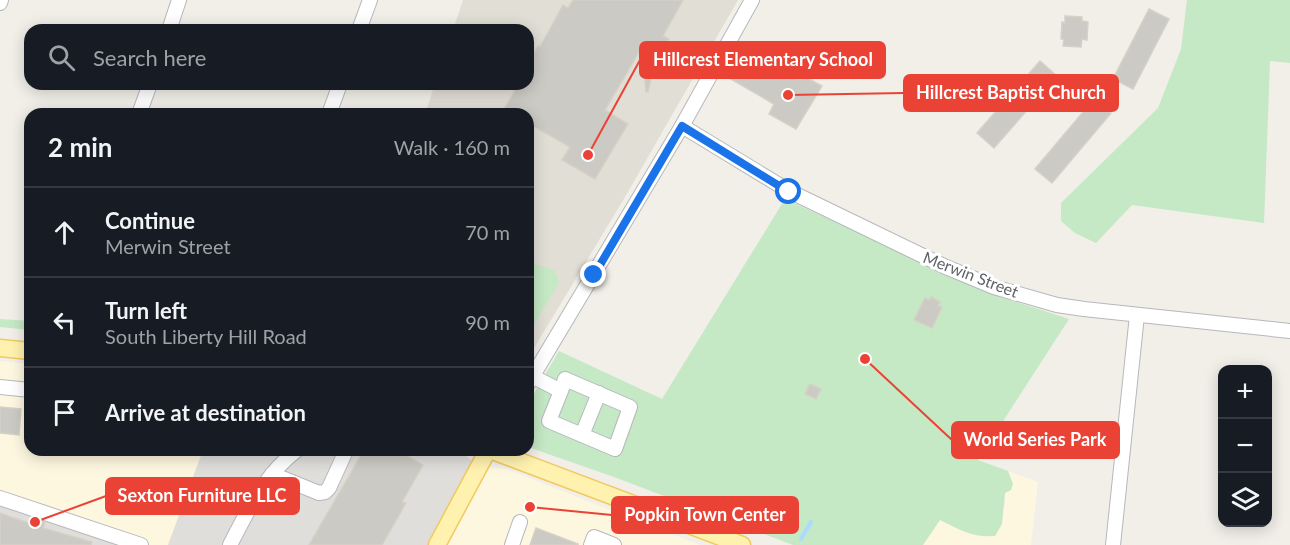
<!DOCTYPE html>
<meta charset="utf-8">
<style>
:root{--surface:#171b24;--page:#242831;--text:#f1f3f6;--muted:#9ea1a6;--line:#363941}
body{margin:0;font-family:Lato,sans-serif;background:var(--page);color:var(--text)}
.controls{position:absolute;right:18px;bottom:18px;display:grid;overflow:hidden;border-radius:12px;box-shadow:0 3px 15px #0003}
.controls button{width:54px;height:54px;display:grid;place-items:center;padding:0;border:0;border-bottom:2px solid var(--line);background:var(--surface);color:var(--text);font:30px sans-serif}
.stop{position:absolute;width:18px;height:18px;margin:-14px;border:4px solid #1a73e8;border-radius:50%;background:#fff}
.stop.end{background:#1a73e8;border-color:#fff;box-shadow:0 2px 6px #0008}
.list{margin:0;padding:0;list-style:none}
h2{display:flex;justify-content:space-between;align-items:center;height:78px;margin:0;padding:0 24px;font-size:26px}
h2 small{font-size:20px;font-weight:400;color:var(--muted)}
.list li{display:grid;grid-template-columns:39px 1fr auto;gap:18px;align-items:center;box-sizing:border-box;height:90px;padding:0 24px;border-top:2px solid var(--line)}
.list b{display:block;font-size:22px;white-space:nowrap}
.list p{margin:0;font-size:20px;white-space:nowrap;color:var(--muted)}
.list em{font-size:20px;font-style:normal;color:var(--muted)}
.icon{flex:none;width:33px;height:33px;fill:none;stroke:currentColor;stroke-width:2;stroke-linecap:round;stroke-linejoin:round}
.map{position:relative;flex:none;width:1290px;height:545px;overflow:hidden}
.search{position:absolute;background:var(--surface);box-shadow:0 3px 15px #0003;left:24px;top:24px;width:510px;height:66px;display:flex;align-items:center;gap:15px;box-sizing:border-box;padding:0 21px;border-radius:18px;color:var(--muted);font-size:22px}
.panel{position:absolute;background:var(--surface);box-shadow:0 3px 15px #0003;left:24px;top:108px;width:510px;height:348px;border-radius:18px}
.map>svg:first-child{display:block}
.commercial{fill:#fef7e0}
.industrial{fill:#e0deda}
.education{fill:#e1ded6}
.green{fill:#c5e8c5}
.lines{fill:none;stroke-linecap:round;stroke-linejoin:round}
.stream{stroke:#aadaff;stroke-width:4}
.building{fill:#cccac5;stroke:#d6d1c6;stroke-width:1.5}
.minor-casing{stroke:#b5b8bc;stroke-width:16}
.major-casing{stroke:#f2c960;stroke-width:19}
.minor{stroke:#fff;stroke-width:14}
.major{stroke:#fff2af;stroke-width:16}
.route{stroke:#1a73e8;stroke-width:8}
.labels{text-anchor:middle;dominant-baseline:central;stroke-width:6;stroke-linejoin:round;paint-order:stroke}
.street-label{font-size:16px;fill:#5f6368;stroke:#fff}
.leader{fill:none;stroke:#ea4335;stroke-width:2}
.callout-dot{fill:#ea4335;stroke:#fff;stroke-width:2}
.callout{fill:#ea4335;stroke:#ea4335;stroke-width:2}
.callout-label{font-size:18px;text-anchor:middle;font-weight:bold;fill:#fff}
</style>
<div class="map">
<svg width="1290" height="545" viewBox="0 0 1290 545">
<rect width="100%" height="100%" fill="#f1efe8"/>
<g class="commercial">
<path d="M0,361L30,364V450H203L168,545H141L0,498Z"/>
<path d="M479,466L506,469L700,545H437Z"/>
<path d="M1008,471L1038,482L1031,545H923L940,520L972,535L1005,505V492L1013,484Z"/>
</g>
<g class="industrial">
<path d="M203,450H450L466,456L479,466L437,545H168Z"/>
<path d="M0,498L141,545H0Z"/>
</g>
<path class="education" d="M463,0H738L625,197L528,358V114H425L435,84H528V30H453Z"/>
<g class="green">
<path d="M1187,0H1290V63L1270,61L1264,223L1132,205L1096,243L1075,233L1061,221V203L1158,108L1181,49Z"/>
<path d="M785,199L989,293L1069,319L978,460L1008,471L1013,484L1011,490L1005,493L1002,524L995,536C973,538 958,529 940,520L923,545H793L614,477L528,447V404L559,351L662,399Z"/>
<path d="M528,261L555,271L559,283L528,334Z"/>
<path d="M0,319L30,321V330L0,327Z"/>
</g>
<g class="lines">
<path class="stream" d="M801,539L811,522"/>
</g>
<g class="building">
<path d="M573,0H683L663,36L669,39L655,62L648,92H646L642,47L605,110L628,124L595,179L562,160L570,147L528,123V114H513L504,109L519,84H528V64L538,46L540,47L563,5L568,8Z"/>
<path d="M1149,9L1169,19L1133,89L1113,79Z"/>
<path d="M1065,16L1082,17V21L1088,22L1087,40L1082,39L1081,47L1063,46L1064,39H1061L1062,22L1065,23Z"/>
<path d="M743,54L787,79L793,70L822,86L796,129L769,114L774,104L729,78L732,74L728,72L737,56L740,58Z"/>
<path d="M1040,61L1057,76L994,148L977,133Z"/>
<path d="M1094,99L1111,113L1052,183L1035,169Z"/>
<path d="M931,297L940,302L938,306L942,307L932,328L914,320L925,298L929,300Z"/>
<path d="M810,384L821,389L816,399L805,394Z"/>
<path d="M0,407L21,409L19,435L0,433Z"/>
<path d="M364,450H397L423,465L402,502L406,503L382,545H309Z"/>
<path d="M0,513L34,525L36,520L45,522L43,528L92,542L91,545H0Z"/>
<path d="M536,528L578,544V545H530Z"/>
</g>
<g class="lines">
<g class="minor-casing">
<g id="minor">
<path d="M0,3L1,0"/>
<path d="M169,30L179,0"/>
<path d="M359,30L370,0"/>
<path d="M139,114L150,84"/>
<path d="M329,114L340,84"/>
<path d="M682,126L789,191L946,267L994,287L1057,305L1084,309L1290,331"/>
<path d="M532,376L561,391L549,421L615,449L630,407L565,379L561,391"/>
<path d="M528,384L682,126L752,0"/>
<path d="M0,387L30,390"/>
<path d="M582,435L599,393"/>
<path d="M272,474L319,493L325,492L329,488L345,453L342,450"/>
<path d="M0,498L141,545"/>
<path d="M230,545C248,510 265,474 297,450"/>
<path d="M512,545L520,522"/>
<path d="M591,545L594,537L614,545"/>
<path d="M1113,545L1137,315"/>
</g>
</g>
<g class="major-casing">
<g id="major">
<path d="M0,348L30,351"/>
<path d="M490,450L742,545"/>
<path d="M437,545L488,450"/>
</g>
</g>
<use href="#minor" class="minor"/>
<use href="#major" class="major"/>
</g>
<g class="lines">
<path class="route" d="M594,275L682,126L789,192"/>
</g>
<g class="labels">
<g class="street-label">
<text transform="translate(971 274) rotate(21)">Merwin Street</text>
</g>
</g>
<path class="leader" d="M588 155L640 60M788 95L904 93M865 359L952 440M35 522L106 496M530 507L612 515"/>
<g class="callout-dot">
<circle cx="588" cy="155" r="6"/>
<circle cx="788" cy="95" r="6"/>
<circle cx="865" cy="359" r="6"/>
<circle cx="35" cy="522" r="6"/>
<circle cx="530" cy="507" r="6"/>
</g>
<g class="callout">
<rect x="640" y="42" width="245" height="36" rx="6"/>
<rect x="904" y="75" width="214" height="36" rx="6"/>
<rect x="952" y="422" width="167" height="36" rx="6"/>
<rect x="106" y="478" width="193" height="36" rx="6"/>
<rect x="612" y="497" width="186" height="36" rx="6"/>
</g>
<g class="callout-label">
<text x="763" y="66">Hillcrest Elementary School</text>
<text x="1011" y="99">Hillcrest Baptist Church</text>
<text x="1035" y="446">World Series Park</text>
<text x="202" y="502">Sexton Furniture LLC</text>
<text x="705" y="521">Popkin Town Center</text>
</g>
</svg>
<div class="controls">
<button>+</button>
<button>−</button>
<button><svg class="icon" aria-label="layers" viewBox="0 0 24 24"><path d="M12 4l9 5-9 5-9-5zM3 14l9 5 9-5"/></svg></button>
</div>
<div class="stop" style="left:789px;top:192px"></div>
<div class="stop end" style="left:594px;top:275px"></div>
<div class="search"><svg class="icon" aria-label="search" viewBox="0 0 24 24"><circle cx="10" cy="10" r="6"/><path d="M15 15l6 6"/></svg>Search here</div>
<section class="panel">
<h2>2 min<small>Walk · 160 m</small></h2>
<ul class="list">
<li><svg class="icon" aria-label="ahead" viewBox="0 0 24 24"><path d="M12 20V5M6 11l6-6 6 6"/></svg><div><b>Continue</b><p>Merwin Street</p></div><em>70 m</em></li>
<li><svg class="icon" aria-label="left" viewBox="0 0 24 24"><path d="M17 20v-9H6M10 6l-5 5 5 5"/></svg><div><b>Turn left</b><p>South Liberty Hill Road</p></div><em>90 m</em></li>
<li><svg class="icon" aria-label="arrive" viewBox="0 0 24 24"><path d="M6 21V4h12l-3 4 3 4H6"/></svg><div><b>Arrive at destination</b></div></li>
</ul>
</section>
</div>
